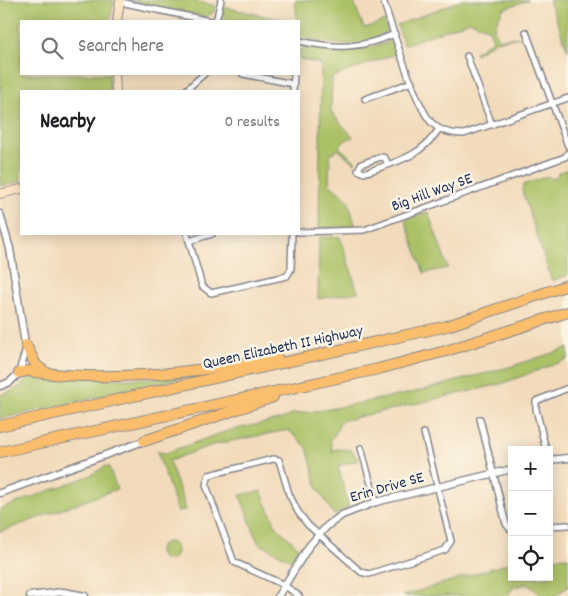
<!DOCTYPE html>
<meta charset="utf-8">
<style>
:root{--surface:#fff;--page:#f2f2f2;--text:#202124;--muted:#757577;--line:#e0e0e0}
body{margin:0;font-family:Dekko,sans-serif;background:var(--page);color:var(--text)}
.controls{position:absolute;right:15px;bottom:15px;display:grid;overflow:hidden;border-radius:0px;box-shadow:0 2px 12px #0003}
.controls button{width:45px;height:45px;display:grid;place-items:center;padding:0;border:0;border-bottom:1px solid var(--line);background:var(--surface);color:var(--text);font:25px sans-serif}
.list{margin:0;padding:0;list-style:none}
h2{display:flex;justify-content:space-between;align-items:center;height:65px;margin:0;padding:0 20px;font-size:21px}
h2 small{font-size:16px;font-weight:400;color:var(--muted)}
.icon{flex:none;width:28px;height:28px;fill:none;stroke:currentColor;stroke-width:2;stroke-linecap:round;stroke-linejoin:round}
.map{position:relative;flex:none;width:568px;height:596px;overflow:hidden}
.search{position:absolute;background:var(--surface);box-shadow:0 2px 12px #0003;left:20px;top:20px;width:280px;height:55px;display:flex;align-items:center;gap:12px;box-sizing:border-box;padding:0 18px;border-radius:0px;color:var(--muted);font-size:19px}
.panel{position:absolute;background:var(--surface);box-shadow:0 2px 12px #0003;left:20px;top:90px;width:280px;height:145px;border-radius:0px}
.map>svg:first-child{display:block}
.green{fill:#abc166;stroke:#637862}
.lines{fill:none;stroke-linecap:round;stroke-linejoin:round}
.minor-casing{stroke:#86858c;stroke-width:8}
.tertiary-casing{stroke:#86858c;stroke-width:9}
.secondary-casing{stroke:#86858c;stroke-width:10}
.motorway-casing{stroke:#86858c;stroke-width:12}
.minor{stroke:#fff;stroke-width:5}
.tertiary{stroke:#fff;stroke-width:6}
.secondary{stroke:#fde5c5;stroke-width:8}
.motorway{stroke:#fabe6d;stroke-width:10}
.labels{text-anchor:middle;dominant-baseline:central;stroke-width:5;stroke-linejoin:round;paint-order:stroke}
.street-label{font-size:16px;fill:#1b2f5e;stroke:#fcf5e5}
</style>
<div class="map">
<svg width="568" height="596" viewBox="0 0 568 596">
<rect width="100%" height="100%" fill="#fcf5e5"/>
<filter id="ink" filterUnits="userSpaceOnUse"><feTurbulence type="fractalNoise" baseFrequency=".02" numOctaves="2"/><feDisplacementMap in="SourceGraphic" scale="10" xChannelSelector="R" yChannelSelector="G"/><feConvolveMatrix kernelMatrix="1 2 1 2 8 2 1 2 1" color-interpolation-filters="sRGB"/></filter>
<filter id="wash" filterUnits="userSpaceOnUse"><feTurbulence type="fractalNoise" baseFrequency=".0096" numOctaves="4" result="noise"/><feDisplacementMap in="SourceGraphic" scale="20" xChannelSelector="R" yChannelSelector="G"/><feGaussianBlur stdDeviation="1.12" result="paint"/><feColorMatrix in="noise" values="0 0 0 0 0 0 0 0 0 0 0 0 0 0 0 0 0 1.4 0 .05"/><feComposite in="paint" operator="in"/></filter>
<g filter="url(#wash)">
<rect width="100%" height="100%" fill="#f2dbbb"/>
<g class="green">
<path d="M0,0H114L110,21H21V74H109L110,91H21V182L1,186Z"/>
<path d="M130,0H189L216,6L213,13L205,17Z"/>
<path d="M295,0H353L364,28L385,21L387,31C368,52 323,43 299,38Z"/>
<path d="M462,0H528L503,9L494,28L498,39L520,37L496,41L475,54V52L493,40L489,29L470,21L404,45L397,25Z"/>
<path d="M549,0H568V51Z"/>
<path d="M224,7L287,21H227L223,14Z"/>
<path d="M389,42L394,44L398,53L332,77L331,112L353,137L346,140L339,147L356,162L355,163L337,149L330,156L329,184L348,200L356,228H319L321,64L299,59V51L305,47C336,53 359,52 389,42Z"/>
<path d="M568,169V275L552,281L522,191L523,185L548,176L551,179L557,177L558,173Z"/>
<path d="M428,212L448,268L424,273L405,220Z"/>
<path d="M319,237H340L358,292L318,299Z"/>
<path d="M568,348V359L501,384L341,421L334,436L330,440L333,452L335,449L351,450L359,460L338,466L349,507L334,515L317,487L307,447L288,430L212,445L169,461L186,509L178,512L157,452L166,453L227,431L282,419L292,414L324,410L416,392L509,367Z"/>
<path d="M30,375L127,379L191,376L0,419V395C14,391 22,387 30,375Z"/>
<path d="M106,466L109,467L117,489L0,532V509L89,476Z"/>
<path d="M261,491L276,526L301,550L293,561L258,543L240,495Z"/>
<circle cx="168" cy="551" r="9"/>
<path d="M568,557V586L555,596H543L527,584L514,587L507,596H402L512,562V577H549V558Z"/>
</g>
</g>
<g filter="url(#ink)">
<g class="lines">
<g class="minor-casing">
<g id="minor">
<path d="M383,0C392,27 415,106 432,123C441,132 452,134 464,134L568,98"/>
<path d="M120,2L210,21"/>
<path d="M216,21L221,0"/>
<path d="M526,32L568,146"/>
<path d="M299,41C337,49 359,49 395,34"/>
<path d="M467,56L492,125"/>
<path d="M243,74L293,84"/>
<path d="M185,91L204,74"/>
<path d="M293,91L294,74"/>
<path d="M365,99L412,82"/>
<path d="M388,165L385,158L381,157L361,164L358,170L364,173C395,162 420,158 439,129"/>
<path d="M299,232L364,230L565,157L568,153"/>
<path d="M187,234L202,286L211,293L287,276L291,269L292,234"/>
<path d="M189,241L212,234"/>
<path d="M480,419L506,524L512,531"/>
<path d="M361,448L376,502"/>
<path d="M546,450L536,409V401L568,388"/>
<path d="M549,526L568,525"/>
<path d="M299,596L284,585L234,562L206,485L209,475L273,459L279,460L289,494L298,512L308,525L361,572L369,574L445,550L451,541L424,433"/>
</g>
</g>
<g class="tertiary-casing">
<g id="tertiary">
<path d="M0,214L10,249L26,350L19,373L10,382L0,386"/>
<path d="M549,460L568,458"/>
<path d="M0,493L144,441"/>
<path d="M30,596L63,592L85,596"/>
<path d="M278,596L309,546L327,526L342,515L376,502L512,469"/>
</g>
</g>
<g class="secondary-casing">
<g id="secondary">
<path d="M117,21L120,0"/>
<path d="M115,74L116,91"/>
<path d="M0,194L21,189"/>
</g>
</g>
<g class="motorway-casing">
<g id="motorway">
<path d="M26,345L36,365L45,372"/>
<path d="M19,373L27,371C110,383 194,373 277,357"/>
<path d="M0,426L447,326L568,285"/>
<path d="M144,441L273,397"/>
<path d="M0,452L378,369L446,351L568,312"/>
</g>
</g>
<use href="#minor" class="minor"/>
<use href="#tertiary" class="tertiary"/>
<use href="#secondary" class="secondary"/>
<use href="#motorway" class="motorway"/>
</g>
</g>
<g class="labels">
<g class="street-label">
<text transform="translate(432 193) rotate(-20)">Big Hill Way SE</text>
<text transform="translate(283 348) rotate(-12)">Queen Elizabeth II Highway</text>
<text transform="translate(387 488) rotate(-16)">Erin Drive SE</text>
</g>
</g>
</svg>
<div class="controls">
<button>+</button>
<button>−</button>
<button><svg class="icon" aria-label="locate" viewBox="0 0 24 24"><circle cx="12" cy="12" r="6"/><path d="M12 2v4M12 18v4M2 12h4M18 12h4"/></svg></button>
</div>
<div class="search"><svg class="icon" aria-label="search" viewBox="0 0 24 24"><circle cx="10" cy="10" r="6"/><path d="M15 15l6 6"/></svg>Search here</div>
<section class="panel">
<h2>Nearby<small>0 results</small></h2>
<ul class="list">
</ul>
</section>
</div>
